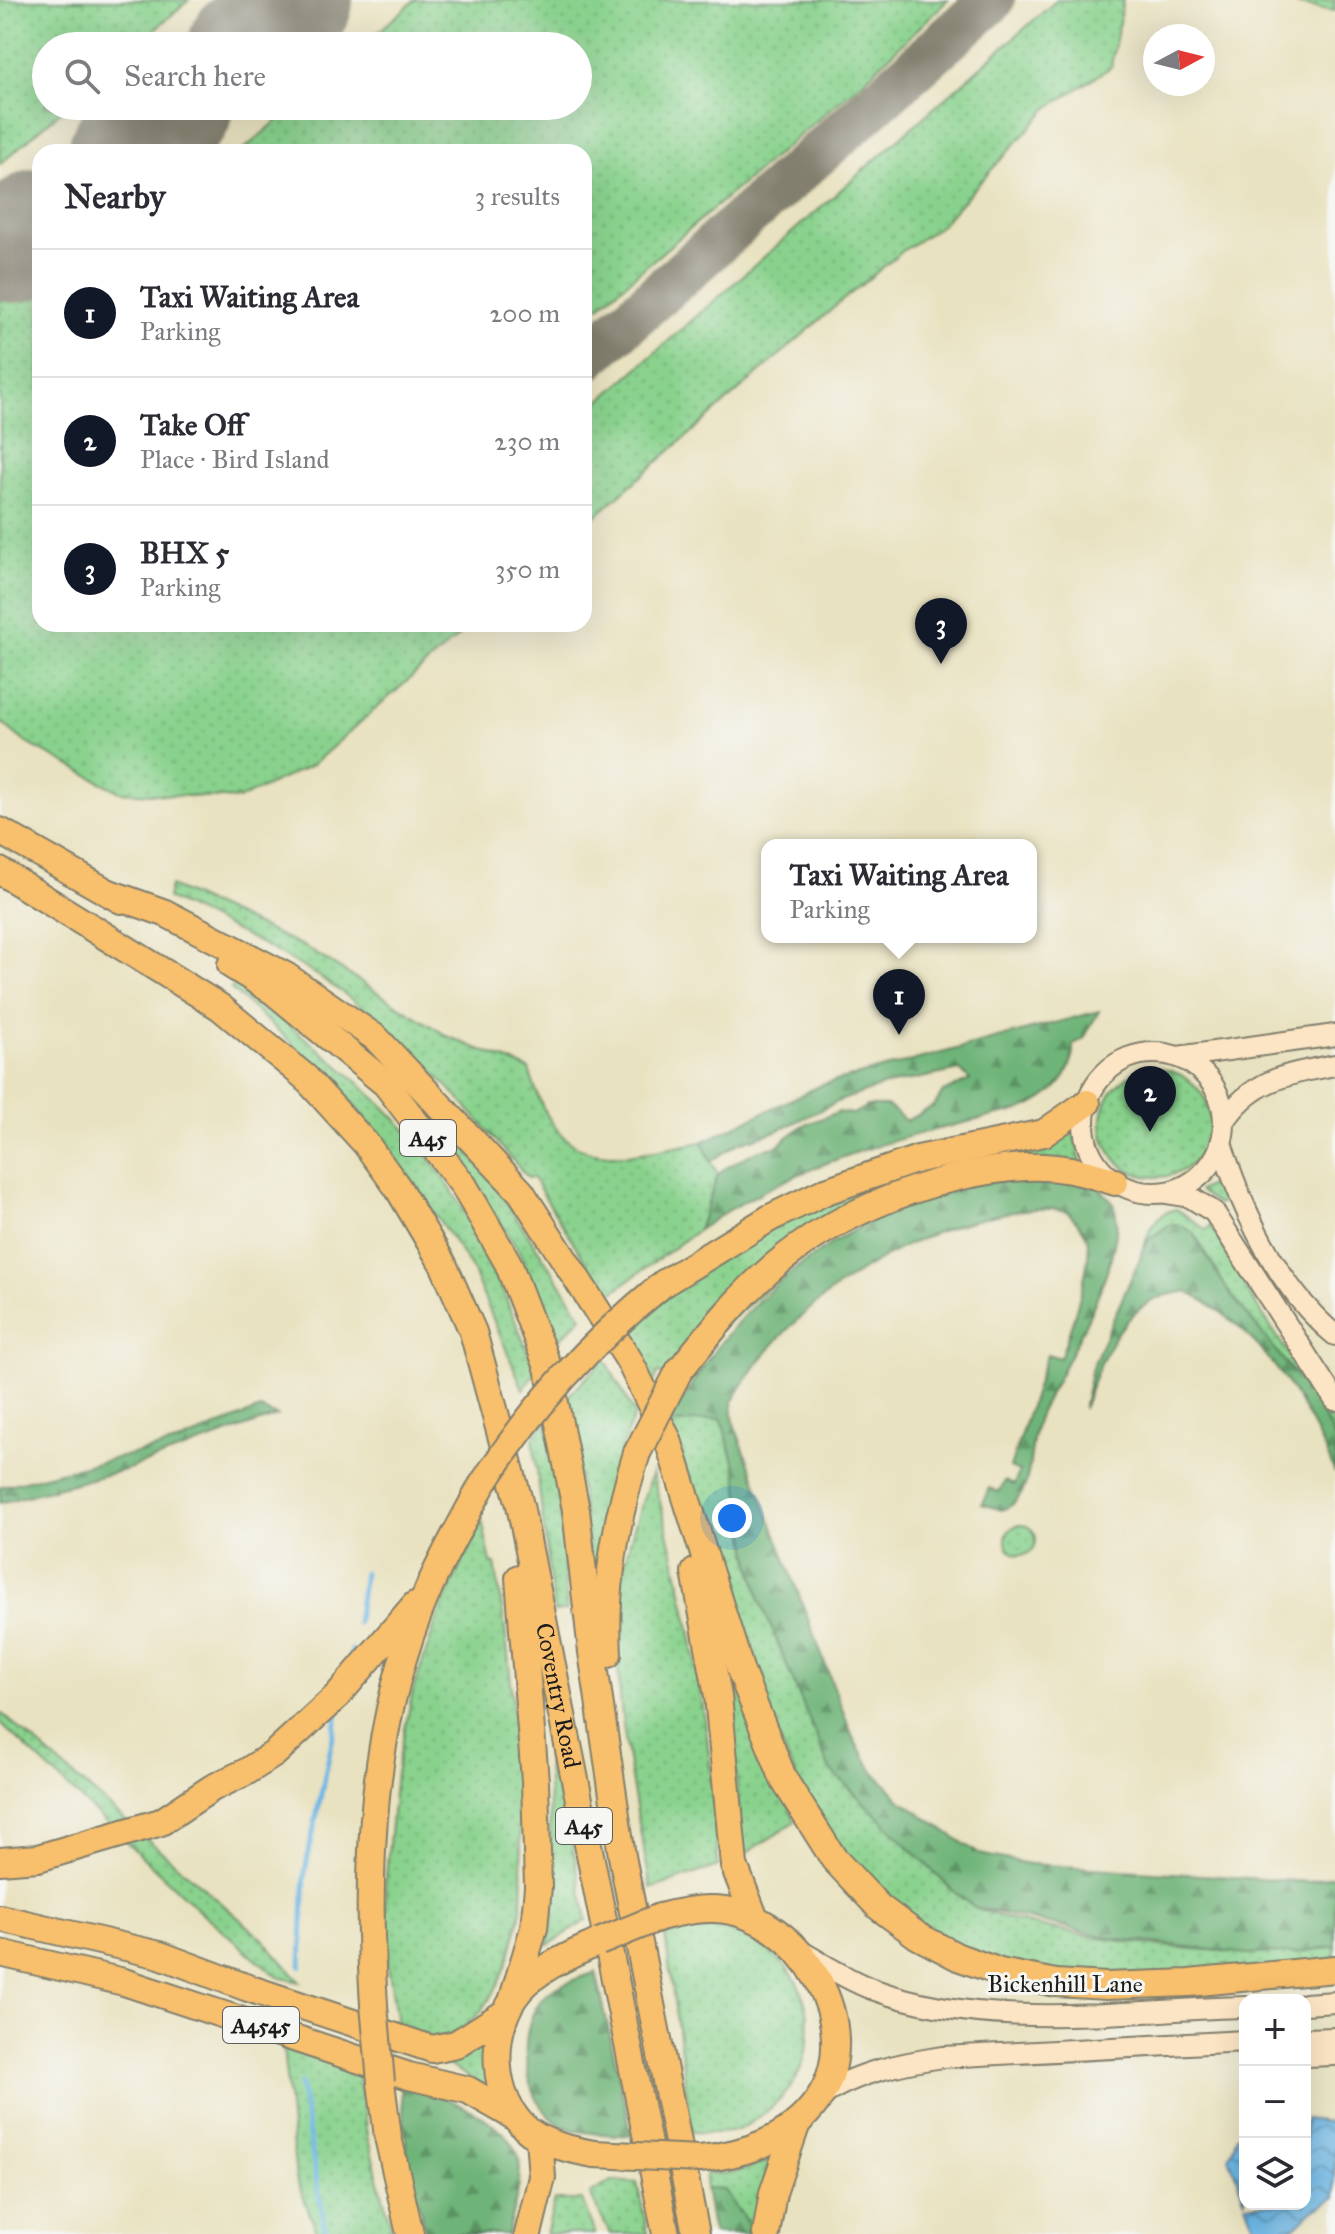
<!DOCTYPE html>
<meta charset="utf-8">
<style>
:root{--surface:#fff;--page:#f7f7f7;--text:#2b2b33;--muted:#7c7c81;--line:#e1e1e2;--accent:#111827}
body{margin:0;font-family:"IM FELL Great Primer",serif;background:var(--page);color:var(--text)}
.controls{position:absolute;right:24px;bottom:24px;display:grid;overflow:hidden;border-radius:16px;box-shadow:0 8px 32px #0002}
.controls button{width:72px;height:72px;display:grid;place-items:center;padding:0;border:0;border-bottom:2px solid var(--line);background:var(--surface);color:var(--text);font:40px sans-serif}
.compass{position:absolute;left:1143px;top:24px;width:72px;height:72px;border-radius:50%;background:var(--surface);box-shadow:0 8px 32px #0002;rotate:83deg}
.you{position:absolute;left:732px;top:1518px;width:28px;height:28px;margin:-20px;border:6px solid #fff;border-radius:50%;background:#1a73e8;box-shadow:0 0 0 12px #1a73e833}
.badge{display:grid;place-items:center;width:52px;height:52px;border-radius:50%;background:var(--accent);color:#fff;font-size:26px;font-weight:700}
.pin{position:absolute;translate:-50% -66px;filter:drop-shadow(0 2px 4px #0008)}
.pin::after{content:'';position:absolute;top:42px;width:28px;height:24px;background:inherit;clip-path:polygon(0 0,100% 0,50% 100%)}
.popup{position:absolute;left:761px;top:839px;width:276px;height:104px;box-sizing:border-box;display:grid;place-content:center;border-radius:16px;background:var(--surface);filter:drop-shadow(0 2px 6px #0005);font-size:26px;white-space:nowrap;color:var(--muted)}
.popup b{font-size:30px;color:var(--text)}
.popup::after{content:'';position:absolute;left:50%;top:100%;margin-left:-16px;border:16px solid transparent;border-top-color:var(--surface)}
.list{margin:0;padding:0;list-style:none}
h2{display:flex;justify-content:space-between;align-items:center;height:104px;margin:0;padding:0 32px;font-size:34px}
h2 small{font-size:26px;font-weight:400;color:var(--muted)}
.list li{display:grid;grid-template-columns:52px 1fr auto;gap:24px;align-items:center;box-sizing:border-box;height:128px;padding:0 32px;border-top:2px solid var(--line)}
.list b{display:block;font-size:30px;white-space:nowrap}
.list p{margin:0;font-size:26px;white-space:nowrap;color:var(--muted)}
.list em{font-size:26px;font-style:normal;color:var(--muted)}
.icon{flex:none;width:44px;height:44px;fill:none;stroke:currentColor;stroke-width:2;stroke-linecap:round;stroke-linejoin:round}
.map{position:relative;flex:none;width:1335px;height:2234px;overflow:hidden}
.search{position:absolute;background:var(--surface);box-shadow:0 8px 32px #0002;left:32px;top:32px;width:560px;height:88px;display:flex;align-items:center;gap:20px;box-sizing:border-box;padding:0 28px;border-radius:44px;color:var(--muted);font-size:30px}
.panel{position:absolute;background:var(--surface);box-shadow:0 8px 32px #0002;left:32px;top:144px;width:560px;height:488px;border-radius:24px}
.map>svg:first-child{display:block}
.grass{fill:url(#grass-dots);stroke:#527754;stroke-width:2}
.forest{fill:url(#forest-firs);stroke:#45684a;stroke-width:2}
.water{fill:url(#water-waves);stroke:#446980;stroke-width:2}
.lines{fill:none;stroke-linecap:round;stroke-linejoin:round}
.stream{stroke:#6bb6e4;stroke-width:5}
.taxiway{stroke:#827f6e;stroke-width:46}
.runway{stroke:#827f6e;stroke-width:114}
.secondary-casing{stroke:#827f6e;stroke-width:24}
.highway-casing{stroke:#827f6e;stroke-width:30}
.secondary{stroke:#fce5c4;stroke-width:20}
.highway{stroke:#f8bf6c;stroke-width:26}
.highway-bridge-casing{stroke:#827f6e;stroke-width:30;stroke-linecap:butt}
.highway-bridge{stroke:#f8bf6c;stroke-width:26}
.labels{text-anchor:middle;dominant-baseline:central;stroke-width:6;stroke-linejoin:round;paint-order:stroke}
.shield{fill:#f6f6f2;stroke:#5d5d5c;stroke-width:2}
.shield-label{font-size:22px;font-weight:bold;fill:#1c1c1c}
.street-label{font-size:24px;fill:#1c1c1c;stroke:#f6f6f2}
</style>
<div class="map">
<svg width="1335" height="2234" viewBox="0 0 1335 2234">
<defs>
<pattern id="grass-dots" width="8" height="8" patternUnits="userSpaceOnUse" patternTransform="scale(2)"><rect width="8" height="8" fill="#89d28d"/><path d="M2 2h.1M6 6h.1" fill="none" stroke="#76b479" stroke-width="1.8" stroke-linecap="round"/></pattern>
<pattern id="forest-firs" width="22" height="20" patternUnits="userSpaceOnUse" patternTransform="scale(2)"><rect width="22" height="20" fill="#6eb478"/><path d="M5 1l3.5 6h-7zM16 11l3.5 6h-7z" fill="#5a9262"/></pattern>
<pattern id="water-waves" width="16" height="10" patternUnits="userSpaceOnUse" patternTransform="scale(2)"><rect width="16" height="10" fill="#6bb6e4"/><path d="M0 5q4-4 8 0t8 0" fill="none" stroke="#5793b8"/></pattern>
</defs>
<rect width="100%" height="100%" fill="#f6f6f2"/>
<filter id="ink" filterUnits="userSpaceOnUse"><feTurbulence type="fractalNoise" baseFrequency=".0125" numOctaves="2"/><feDisplacementMap in="SourceGraphic" scale="16" xChannelSelector="R" yChannelSelector="G"/><feConvolveMatrix kernelMatrix="1 2 1 2 8 2 1 2 1" color-interpolation-filters="sRGB"/></filter>
<filter id="wash" filterUnits="userSpaceOnUse"><feTurbulence type="fractalNoise" baseFrequency=".006" numOctaves="4" result="noise"/><feDisplacementMap in="SourceGraphic" scale="32" xChannelSelector="R" yChannelSelector="G"/><feGaussianBlur stdDeviation="1.8" result="paint"/><feColorMatrix in="noise" values="0 0 0 0 0 0 0 0 0 0 0 0 0 0 0 0 0 1.4 0 .05"/><feComposite in="paint" operator="in"/></filter>
<g filter="url(#wash)">
<rect width="100%" height="100%" fill="#e9e2c0"/>
<g class="grass">
<path d="M0,0H189L136,46H46V106H67L0,164Z"/>
<path d="M415,0H948L863,81L584,319V152H241L294,106H578V46H362Z"/>
<path d="M1057,0H1123L1111,67L1048,108L939,227L904,250L838,304L584,526V415Z"/>
<path d="M1270,0H1335V11Z"/>
<path d="M0,217L40,262V624H472L312,765L239,799L120,792L25,742L0,721Z"/>
<path d="M170,886L305,947L449,1037L529,1069C560,1178 611,1159 702,1142L718,1175L698,1230L607,1296L533,1178H528C478,1119 424,1056 363,1008C304,961 234,930 167,898Z"/>
<path d="M235,982C297,1032 362,1079 415,1140C471,1205 502,1289 534,1367L535,1373L523,1389L471,1267L416,1186L357,1108L313,1062L231,989Z"/>
<path d="M291,986C318,1007 349,1025 374,1048C459,1124 521,1222 582,1317L554,1345L520,1253L433,1120L391,1075Z"/>
<circle cx="1156" cy="1123" r="54"/>
<path d="M1073,1129L1081,1163L859,1207L666,1377L658,1372L652,1386L626,1332C696,1267 778,1219 868,1186C934,1161 1005,1147 1073,1129Z"/>
<path d="M1220,1172L1230,1199L1218,1205L1199,1191L1212,1184Z"/>
<path d="M1177,1209L1206,1230L1211,1225L1250,1295L1329,1416L1335,1427V1439L1313,1397L1228,1291L1194,1233L1143,1251C1148,1231 1155,1212 1177,1209Z"/>
<path d="M605,1359L635,1414C610,1469 604,1527 597,1587H594L567,1397Z"/>
<path d="M721,1418L736,1468L749,1555L760,1600L829,1767L952,1890C959,1896 968,1904 976,1908C1047,1937 1262,1966 1335,1946V1965L1091,1979L998,1965L922,1929L862,1879L800,1786L774,1728L670,1424Z"/>
<path d="M547,1419L559,1496L567,1610L554,1612L533,1438Z"/>
<path d="M652,1473C691,1610 711,1725 718,1866L651,1889C633,1787 606,1677 623,1573C629,1539 641,1506 652,1473Z"/>
<path d="M482,1520L491,1563L495,1564C510,1652 518,1741 520,1831C521,1856 525,1885 521,1910C512,1959 490,2034 429,2040C420,2041 408,2038 399,2037L387,1957L385,1886L396,1773L413,1690L440,1611Z"/>
<circle cx="1021" cy="1540" r="15"/>
<path d="M713,1605L795,1822L742,1856L730,1691Z"/>
<path d="M544,1700L587,1920L547,1946L553,1923L552,1867Z"/>
<path d="M0,1712L263,1939L300,1982L278,1977L202,1913L0,1723Z"/>
<path d="M713,1928C731,1932 749,1937 765,1948C822,1986 822,2065 772,2107C760,2116 744,2130 729,2132C718,2134 704,2132 692,2132L665,1935Z"/>
<path d="M487,2044L492,2091L444,2062Z"/>
<path d="M283,2048L358,2072L367,2136L393,2234H318L296,2178Z"/>
<path d="M769,2161L756,2234H747L749,2225L705,2188L706,2174L734,2173Z"/>
<path d="M612,2181L637,2183L648,2234H610L590,2194Z"/>
<path d="M555,2200H582L595,2234H546Z"/>
</g>
<g class="forest">
<path d="M1099,1011L1084,1038L1073,1045C1074,1079 1049,1099 1021,1110C903,1136 799,1160 698,1230L718,1175L724,1169L756,1151L775,1147L802,1126L838,1112L853,1114L867,1106H888L906,1121L934,1106L943,1092L970,1080L960,1070L882,1086L839,1101L777,1131L739,1143L711,1161L702,1142L821,1085Z"/>
<path d="M1025,1177L1096,1185C1103,1192 1113,1199 1115,1209C1127,1256 1065,1365 1042,1408C1024,1442 1040,1496 1002,1510L982,1504L989,1488L999,1492L1005,1481L1014,1485L1019,1472L1010,1468L1047,1354L1060,1358C1069,1333 1092,1266 1088,1242C1086,1230 1075,1220 1067,1211C1046,1206 1022,1210 1001,1214C896,1234 785,1308 732,1402L734,1424L854,1740L872,1769L898,1798L979,1854L1029,1864L1309,1882L1335,1875V1946L1296,1953L1247,1954L1110,1938L974,1907L952,1890L829,1768L760,1600L749,1555L736,1468L721,1418L670,1424C722,1315 815,1237 929,1196C959,1185 994,1183 1025,1177Z"/>
<path d="M1169,1225H1180L1193,1233L1228,1291L1313,1397L1335,1439V1473C1306,1403 1258,1325 1187,1292C1124,1294 1101,1358 1083,1409L1092,1367L1148,1240Z"/>
<path d="M260,1409L277,1416L128,1469L0,1503V1487L177,1443Z"/>
<path d="M596,1972L632,2136C613,2134 589,2135 570,2129C524,2114 513,2035 541,2000C553,1985 579,1979 596,1972Z"/>
<path d="M400,2079C435,2095 512,2118 519,2160C523,2184 512,2211 507,2234H426L408,2164Z"/>
<path d="M705,2188L723,2189L749,2225L747,2234H713Z"/>
</g>
<g class="water">
<path d="M1305,2119L1335,2123V2198L1311,2212L1288,2234H1266L1255,2228L1246,2204H1305Z"/>
<path d="M1245,2132V2201L1229,2157L1237,2136Z"/>
</g>
<g class="lines">
<g class="stream">
<path d="M357,1623L364,1573"/>
<path d="M348,1668L352,1650"/>
<path d="M301,1966L305,1871L339,1708"/>
<path d="M300,2084L326,2234"/>
</g>
<path class="taxiway" d="M584,360L992,0"/>
<g class="runway">
<path d="M245,46L296,0"/>
<path d="M125,152L177,106"/>
<path d="M15,246L40,225"/>
</g>
</g>
</g>
<g filter="url(#ink)">
<g class="lines">
<g class="secondary-casing">
<g id="secondary">
<circle cx="1154" cy="1123" r="70"/>
<path d="M1178,1057L1335,1035"/>
<path d="M1224,1122C1252,1079 1288,1074 1335,1065"/>
<path d="M1221,1143C1243,1212 1278,1288 1335,1335"/>
<path d="M1166,1193L1190,1197L1214,1212L1335,1400"/>
<path d="M802,1952C825,1965 848,1980 872,1989C990,2032 1123,2010 1245,2007"/>
<path d="M1305,2004L1335,2002"/>
<path d="M1305,2039L1335,2038"/>
<path d="M1305,2056L1335,2055"/>
<path d="M819,2098C853,2073 902,2063 943,2057L1245,2041"/>
</g>
</g>
<g class="highway-casing">
<g id="highway">
<path d="M0,831L121,900"/>
<path id="s1" d="M0,871L220,1007L305,1077L366,1144L398,1188L443,1264L473,1332L520,1505L666,2234"/>
<path d="M109,893L165,913L286,976L376,1038L521,1192L629,1360L668,1440L741,1672L784,1780L834,1859L879,1907L918,1936L958,1957L1000,1972L1056,1983L1106,1986L1189,1983L1335,1969"/>
<path d="M231,965L273,991L386,1084L464,1186L508,1263L548,1367L576,1510L592,1652L622,1856L696,2234"/>
<path d="M664,1283L770,1218L826,1191L918,1159L1044,1133L1087,1103"/>
<path d="M679,1371C708,1335 737,1298 773,1267C838,1211 940,1172 1025,1167C1057,1165 1085,1172 1115,1182"/>
<path d="M695,1572L718,1696L734,1865L755,1919"/>
<path d="M608,1654C604,1585 616,1519 637,1453"/>
<path d="M0,1861L38,1858L161,1822L212,1788L246,1772L274,1754L338,1695L415,1605"/>
<path d="M660,1917C678,1912 695,1908 714,1909C801,1912 869,2029 817,2101C789,2140 746,2154 700,2159"/>
<path d="M0,1918L160,1955L248,1988L432,2049L456,2044L505,2013"/>
<path d="M0,1953L124,1982L409,2076L468,2090L515,2117"/>
<path d="M513,1998L534,1928L538,1887L535,1781L519,1578"/>
<path d="M374,2005C365,1865 371,1721 428,1590C443,1555 463,1521 481,1487"/>
<path d="M381,2082L388,2137L410,2234"/>
<path d="M594,2154C572,2150 548,2145 530,2132C489,2101 488,2027 520,1990C540,1967 571,1955 599,1942"/>
<path d="M528,2234L542,2177L539,2138"/>
<path d="M766,2234L773,2193L797,2123"/>
</g>
</g>
<use href="#secondary" class="secondary"/>
<use href="#highway" class="highway"/>
<g class="highway-bridge-casing">
<g id="highway-bridge">
<path d="M637,1453L679,1371"/>
<path d="M481,1487C533,1405 589,1344 664,1283"/>
<path d="M599,1942L660,1917"/>
<path d="M374,2005L381,2082"/>
<path d="M594,2154L700,2159"/>
</g>
</g>
<use href="#highway-bridge" class="highway-bridge"/>
</g>
</g>
<g class="labels">
<g class="shield">
<rect x="400" y="1120" width="56" height="36" rx="6"/>
<rect x="556" y="1808" width="56" height="36" rx="6"/>
<rect x="223" y="2007" width="76" height="36" rx="6"/>
</g>
<g class="shield-label">
<text x="428" y="1138">A45</text>
<text x="584" y="1826">A45</text>
<text x="261" y="2025">A4545</text>
</g>
<g class="street-label">
<text stroke="none"><textPath href="#s1" startOffset="1050">Coventry Road</textPath></text>
<text x="1065" y="1984">Bickenhill Lane</text>
</g>
</g>
</svg>
<div class="controls">
<button>+</button>
<button>−</button>
<button><svg class="icon" aria-label="layers" viewBox="0 0 24 24"><path d="M12 4l9 5-9 5-9-5zM3 14l9 5 9-5"/></svg></button>
</div>
<svg class="compass" viewBox="-18 -18 36 36"><path d="M0-13l5 13h-10z" fill="#e53935"/><path d="M0 13l5-13h-10z" fill="#7c7c81"/></svg>
<div class="you"></div>
<div class="pin badge" style="left:899px;top:1035px">1</div>
<div class="popup"><b>Taxi Waiting Area</b>Parking</div>
<div class="pin badge" style="left:1150px;top:1132px">2</div>
<div class="pin badge" style="left:941px;top:664px">3</div>
<div class="search"><svg class="icon" aria-label="search" viewBox="0 0 24 24"><circle cx="10" cy="10" r="6"/><path d="M15 15l6 6"/></svg>Search here</div>
<section class="panel">
<h2>Nearby<small>3 results</small></h2>
<ul class="list">
<li><span class="badge">1</span><div><b>Taxi Waiting Area</b><p>Parking</p></div><em>200 m</em></li>
<li><span class="badge">2</span><div><b>Take Off</b><p>Place · Bird Island</p></div><em>230 m</em></li>
<li><span class="badge">3</span><div><b>BHX 5</b><p>Parking</p></div><em>350 m</em></li>
</ul>
</section>
</div>
